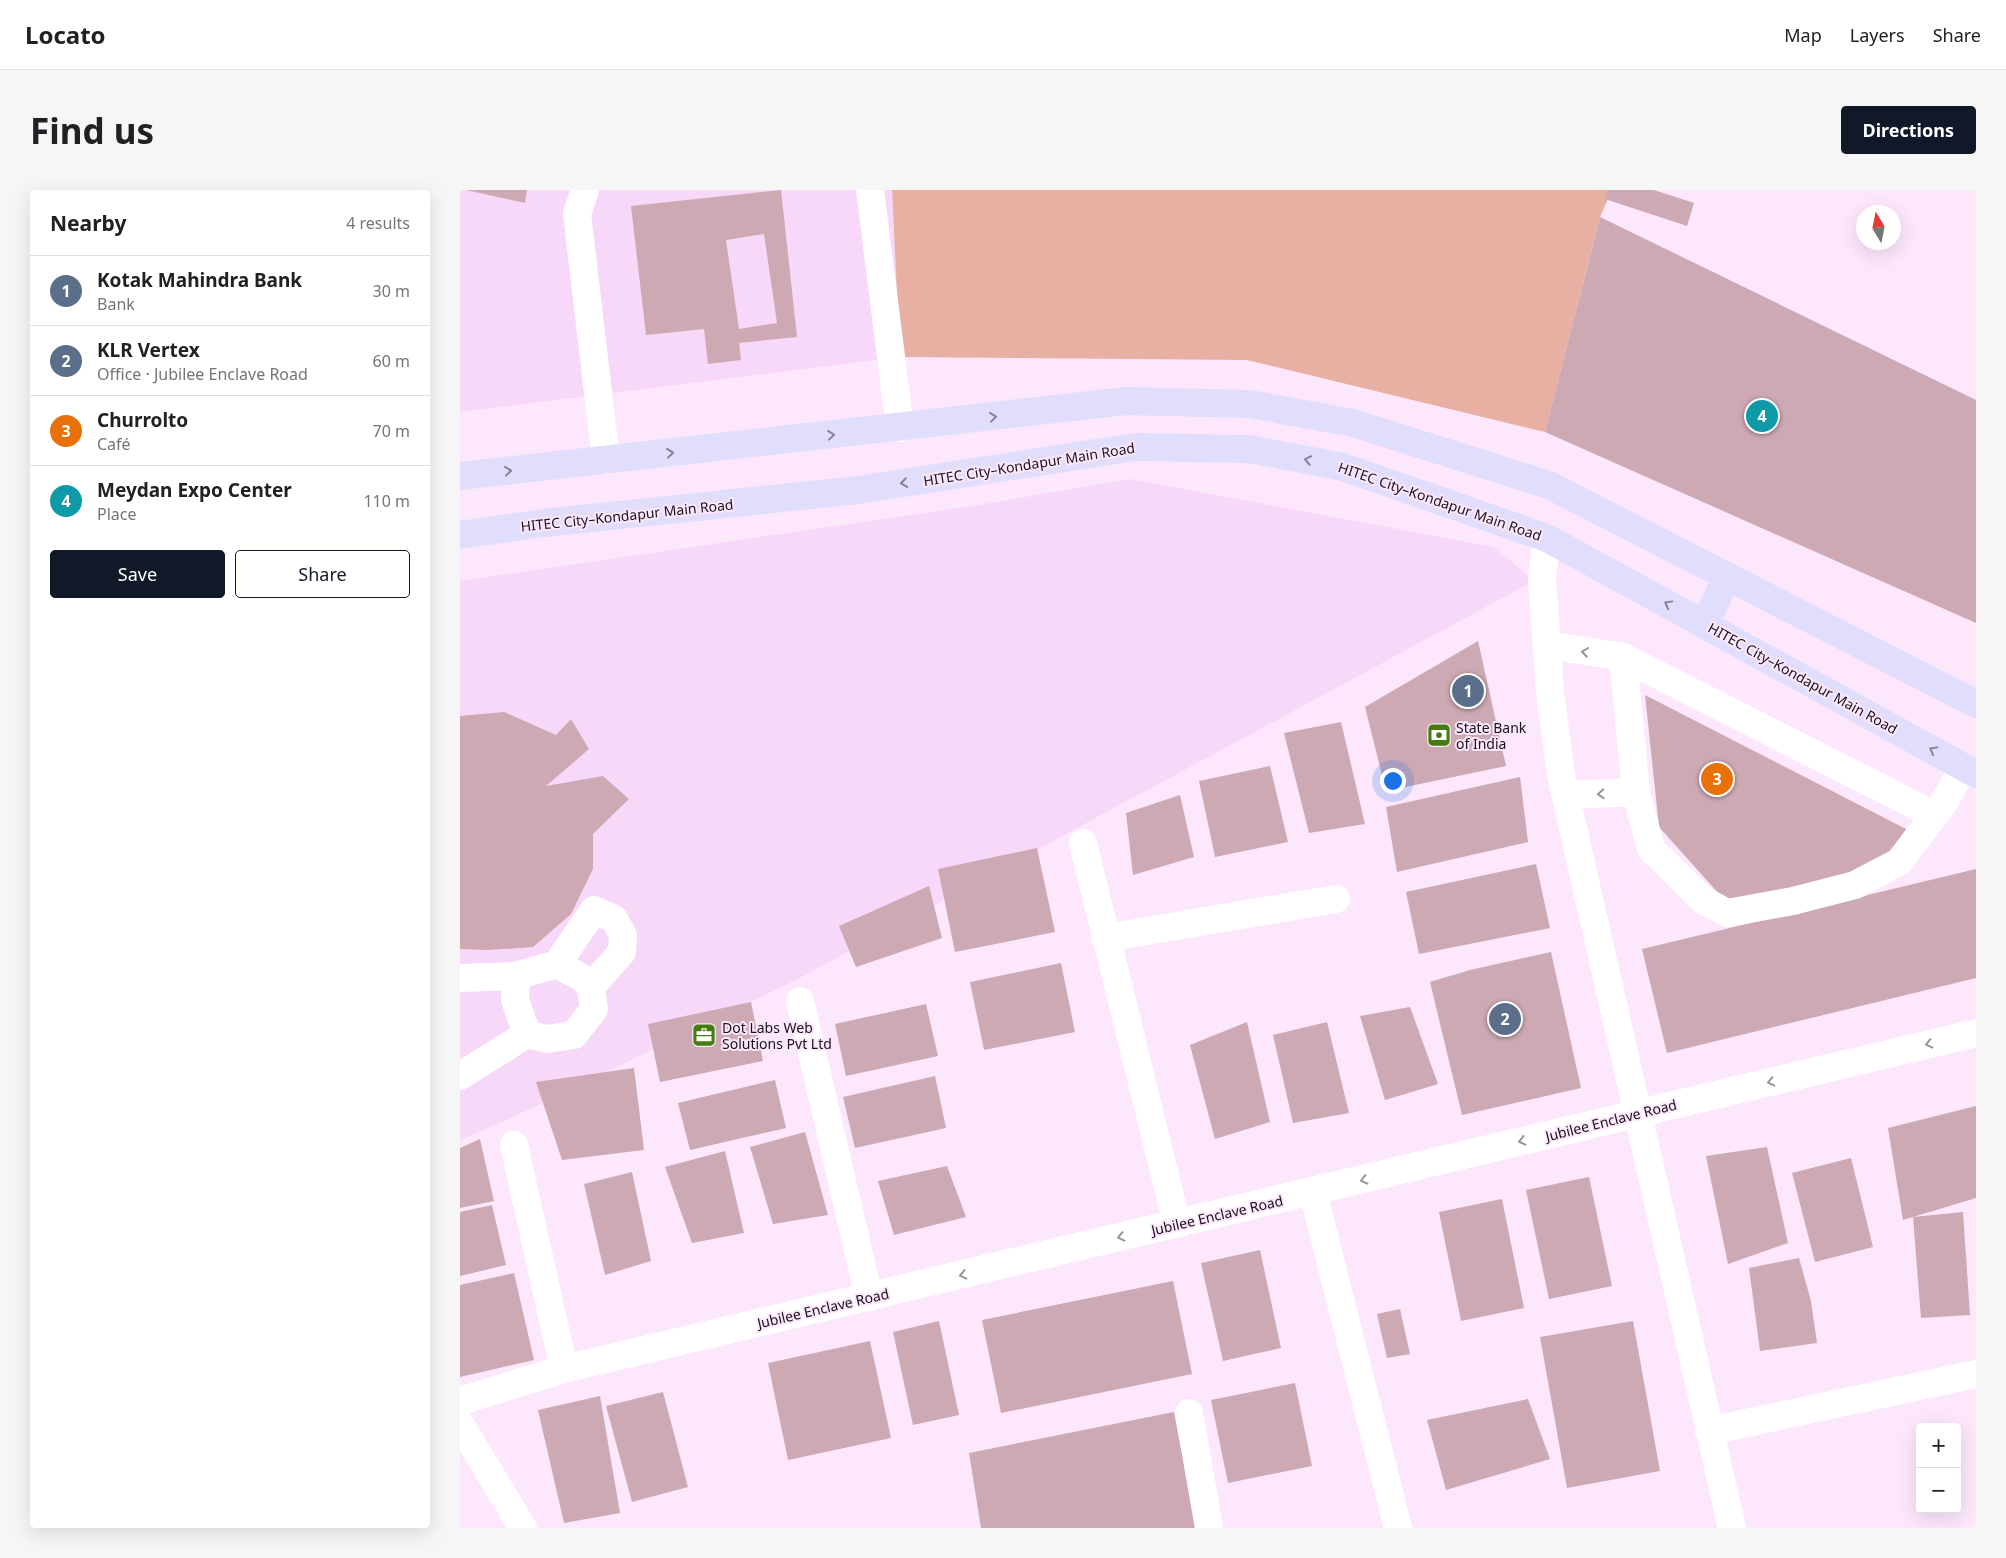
<!DOCTYPE html>
<meta charset="utf-8">
<style>
:root{--surface:#fff;--page:#f6f6f6;--text:#202124;--muted:#757577;--line:#e0e0e0;--accent:#111827}
body{margin:0;font-family:"Noto Sans",sans-serif;background:var(--page);color:var(--text)}
.controls{position:absolute;right:15px;bottom:15px;display:grid;overflow:hidden;border-radius:5px;box-shadow:0 5px 20px #0002}
.controls button{width:45px;height:45px;display:grid;place-items:center;padding:0;border:0;border-bottom:1px solid var(--line);background:var(--surface);color:var(--text);font:25px sans-serif}
.compass{position:absolute;left:1396px;top:15px;width:45px;height:45px;border-radius:50%;background:var(--surface);box-shadow:0 5px 20px #0002;rotate:350deg}
.you{position:absolute;left:932px;top:590px;width:18px;height:18px;margin:-12px;border:4px solid #fff;border-radius:50%;background:#1a73e8;box-shadow:0 0 0 8px #1a73e833}
.badge{display:grid;place-items:center;width:32px;height:32px;border-radius:50%;background:var(--accent);color:#fff;font-size:16px;font-weight:700}
.pin{position:absolute;translate:-50% -50%;border:2px solid #fff;box-shadow:0 1px 5px #0006}
.list{margin:0;padding:0;list-style:none}
h2{display:flex;justify-content:space-between;align-items:center;height:65px;margin:0;padding:0 20px;font-size:21px}
h2 small{font-size:16px;font-weight:400;color:var(--muted)}
.list li{display:grid;grid-template-columns:32px 1fr auto;gap:15px;align-items:center;box-sizing:border-box;height:70px;padding:0 20px;border-top:1px solid var(--line)}
.list b{display:block;font-size:19px;white-space:nowrap}
.list p{margin:0;font-size:16px;white-space:nowrap;color:var(--muted)}
.list em{font-size:16px;font-style:normal;color:var(--muted)}
.actions{display:flex;gap:10px;padding:15px 20px}
.actions a{flex:1;padding:11px 0;border:1px solid var(--accent);border-radius:5px;text-align:center;font-size:18px;color:var(--accent)}
.actions .main{background:var(--accent);color:#fff}
.map{position:relative;flex:none;width:1516px;height:1338px;overflow:hidden;border-radius:5px}
header{display:flex;align-items:center;gap:30px;box-sizing:border-box;height:70px;padding:0 25px;background:var(--surface);border-bottom:1px solid var(--line)}
header strong{font-size:24px}
nav{display:flex;gap:28px;margin-inline-start:auto;font-size:18px}
.intro{display:flex;align-items:center;justify-content:space-between;box-sizing:border-box;height:120px;padding:0 30px}
h1{margin:0;font-size:35px}
.button{padding:12px 22px;border-radius:5px;background:var(--accent);color:#fff;font-size:18px;font-weight:700}
main{display:flex;gap:30px;padding:0 30px}
aside{flex:1;background:var(--surface);border-radius:5px;box-shadow:0 5px 20px #0002}
.map>svg:first-child{display:block}
.built{fill:#f7d8f8}
.forest{fill:#e7b0a3}
.building{fill:#cda9b4;fill-rule:evenodd}
.lines{fill:none;stroke-linecap:round;stroke-linejoin:round}
.minor{stroke:#fff;stroke-width:28}
.major{stroke:#e1ddfc;stroke-width:28}
.oneway{stroke:#878297}
.oneway2{stroke:#989498}
.labels{text-anchor:middle;dominant-baseline:central;stroke-width:4;stroke-linejoin:round;paint-order:stroke}
.street-label{font-size:14px;fill:#1a121b;stroke:#fce7fc}
.poi-label{font-size:14px;fill:#1a121b;stroke:#fce7fc;text-anchor:start}
</style>
<header>
<strong>Locato</strong>
<nav><a>Map</a><a>Layers</a><a>Share</a></nav>
</header>
<div class="intro"><h1>Find us</h1><a class="button">Directions</a></div>
<main>
<aside>
<h2>Nearby<small>4 results</small></h2>
<ul class="list">
<li><span class="badge" style="background:#5c6f8a">1</span><div><b>Kotak Mahindra Bank</b><p>Bank</p></div><em>30 m</em></li>
<li><span class="badge" style="background:#5c6f8a">2</span><div><b>KLR Vertex</b><p>Office · Jubilee Enclave Road</p></div><em>60 m</em></li>
<li><span class="badge" style="background:#e8710a">3</span><div><b>Churrolto</b><p>Café</p></div><em>70 m</em></li>
<li><span class="badge" style="background:#0f9aa8">4</span><div><b>Meydan Expo Center</b><p>Place</p></div><em>110 m</em></li>
</ul>
<div class="actions"><a class="main">Save</a><a>Share</a></div>
</aside>
<div class="map">
<svg width="1516" height="1338" viewBox="0 0 1516 1338">
<rect width="100%" height="100%" fill="#fce7fc"/>
<g class="built">
<path d="M0,0H432L440,167L0,222Z"/>
<path d="M670,289L1034,357L1074,391L336,790L49,929L0,950V391L513,316Z"/>
</g>
<path class="forest" d="M432,0H1152L1140,27L1085,242L787,170L440,167Z"/>
<g class="building">
<path d="M6,0H67L65,13Z"/>
<path d="M321,0L337,147L279,153L281,170L248,174L244,139L186,145L171,16ZM304,44L317,133L279,139L266,50Z"/>
<path d="M1148,0H1194L1234,13L1227,36L1145,9Z"/>
<path d="M1140,27L1516,210V433L1085,242Z"/>
<path d="M1018,451L1046,576L926,601L905,517Z"/>
<path d="M1185,505L1446,639L1430,672L1269,715L1199,637Z"/>
<path d="M44,522L96,545L111,529L129,559L86,596L143,586L169,609L133,644V679L111,724L73,757L28,760L0,759V526Z"/>
<path d="M881,532L905,634L849,643L824,543Z"/>
<path d="M810,576L828,652L755,667L739,591Z"/>
<path d="M1060,587L1068,652L937,682L926,617Z"/>
<path d="M720,605L734,667L673,685L666,623Z"/>
<path d="M577,658L595,742L495,762L478,679Z"/>
<path d="M1076,674L1090,738L959,764L946,702Z"/>
<path d="M1516,679V788L1207,863L1182,759Z"/>
<path d="M469,696L482,748L396,777L379,736Z"/>
<path d="M1091,762L1121,898L1002,925L970,792L1010,780Z"/>
<path d="M601,773L615,842L524,860L510,792Z"/>
<path d="M291,812L303,871L200,892L188,834Z"/>
<path d="M466,814L478,866L386,886L375,834Z"/>
<path d="M950,817L978,894L925,910L900,826Z"/>
<path d="M787,832L810,932L755,949L730,855Z"/>
<path d="M867,832L889,923L833,933L813,845Z"/>
<path d="M174,878L184,960L102,970L76,892Z"/>
<path d="M475,886L486,938L395,958L383,907Z"/>
<path d="M315,890L326,938L230,960L218,913Z"/>
<path d="M1516,916V1008L1443,1030L1428,938Z"/>
<path d="M345,942L368,1025L313,1034L290,957Z"/>
<path d="M20,949L34,1011L0,1018V958Z"/>
<path d="M1307,957L1328,1053L1268,1074L1246,966Z"/>
<path d="M265,961L284,1043L232,1053L205,977Z"/>
<path d="M1391,968L1413,1057L1355,1072L1332,983Z"/>
<path d="M487,976L506,1027L434,1045L418,991Z"/>
<path d="M172,982L191,1071L145,1085L124,994Z"/>
<path d="M1129,987L1152,1096L1089,1109L1066,1000Z"/>
<path d="M1042,1009L1064,1118L1001,1131L979,1022Z"/>
<path d="M32,1015L46,1075L0,1086V1022Z"/>
<path d="M1503,1022L1510,1125L1461,1128L1453,1027Z"/>
<path d="M800,1060L821,1158L763,1171L741,1073Z"/>
<path d="M1339,1068L1351,1111L1357,1153L1300,1161L1289,1078Z"/>
<path d="M54,1083L74,1170L0,1187V1095Z"/>
<path d="M713,1091L732,1184L541,1223L522,1130Z"/>
<path d="M940,1119L950,1164L927,1168L917,1124Z"/>
<path d="M479,1131L499,1225L453,1235L433,1142Z"/>
<path d="M1173,1131L1200,1281L1107,1298L1080,1147Z"/>
<path d="M410,1151L431,1248L328,1270L308,1173Z"/>
<path d="M835,1193L852,1276L768,1293L751,1210Z"/>
<path d="M203,1202L228,1297L172,1312L146,1216Z"/>
<path d="M140,1206L160,1323L104,1333L78,1220Z"/>
<path d="M1068,1209L1090,1269L986,1300L967,1230Z"/>
<path d="M714,1222L736,1338H521L509,1263Z"/>
</g>
<g class="lines">
<g class="minor">
<path d="M125,0L117,24L146,270"/>
<path d="M410,0L440,238"/>
<path d="M1087,348L1082,387L1090,501L1101,585L1272,1338"/>
<path d="M1087,455L1163,467L1474,625"/>
<path d="M1163,467L1176,602L1191,659L1243,710L1267,723L1333,711L1395,695L1439,672L1483,614L1504,577"/>
<path d="M1106,605L1176,602"/>
<path d="M623,653L717,1034"/>
<path d="M645,748L876,709"/>
<path d="M0,788L56,786L97,774L134,720L154,729L163,745L162,762L131,797"/>
<path d="M340,811L409,1107"/>
<path d="M67,844L87,849L114,845L134,819L131,797L124,789L97,774"/>
<path d="M0,886L67,844L55,810L56,786"/>
<path d="M54,955L104,1179"/>
<path d="M853,1002L938,1338"/>
<path d="M0,1211L104,1179L1516,843"/>
<path d="M729,1223L749,1338"/>
<path d="M0,1234L63,1338"/>
<path d="M1249,1241L1516,1184"/>
</g>
<g class="major">
<path d="M0,286L666,211L790,214L893,233L1089,295L1516,514"/>
<path d="M0,345L84,333L398,300L675,257L789,259L883,277L1087,348L1516,584"/>
<path d="M1245,434L1267,387"/>
</g>
</g>
<defs><path id="oneway-chevron" d="M-2-3.5L2.5 0L-2 3.5" fill="none" stroke-width="1.6" stroke-linecap="round" stroke-linejoin="round" transform="scale(1.25)"/></defs>
<g class="oneway">
<use href="#oneway-chevron" transform="translate(533 227) rotate(-7)"/>
<use href="#oneway-chevron" transform="translate(371 245) rotate(-6)"/>
<use href="#oneway-chevron" transform="translate(210 263) rotate(-6)"/>
<use href="#oneway-chevron" transform="translate(848 270) rotate(-169)"/>
<use href="#oneway-chevron" transform="translate(48 281) rotate(-6)"/>
<use href="#oneway-chevron" transform="translate(444 293) rotate(171)"/>
<use href="#oneway-chevron" transform="translate(1208 414) rotate(-151)"/>
<use href="#oneway-chevron" transform="translate(1473 560) rotate(-151)"/>
</g>
<g class="oneway2">
<use href="#oneway-chevron" transform="translate(1125 462) rotate(-171)"/>
<use href="#oneway-chevron" transform="translate(1141 604) rotate(177)"/>
<use href="#oneway-chevron" transform="translate(1469 854) rotate(167)"/>
<use href="#oneway-chevron" transform="translate(1311 892) rotate(167)"/>
<use href="#oneway-chevron" transform="translate(1062 951) rotate(166)"/>
<use href="#oneway-chevron" transform="translate(904 990) rotate(166)"/>
<use href="#oneway-chevron" transform="translate(661 1047) rotate(167)"/>
<use href="#oneway-chevron" transform="translate(503 1085) rotate(167)"/>
</g>
<defs>
<g id="bank-square" transform="scale(1.25)"><rect x="-9" y="-9" width="18" height="18" rx="4" fill="#447c11" stroke="#fce7fc"/><path d="M-6-4H6V4H-6ZM0-2.3a2.3 2.3 0 1 0 0 4.6a2.3 2.3 0 1 0 0-4.6Z" fill="#fff"/></g>
<g id="office-square" transform="scale(1.25)"><rect x="-9" y="-9" width="18" height="18" rx="4" fill="#447c11" stroke="#fce7fc"/><path d="M-6-3h4V-5.5h4V-3h4V5H-6ZM-1-4.5V-3h2v-1.5ZM-6 0V1H6V0Z" fill="#fff"/></g>
</defs>
<g fill-rule="evenodd">
<use href="#bank-square" x="979" y="545"/>
<use href="#office-square" x="244" y="845"/>
</g>
<g class="labels">
<g class="street-label">
<text transform="translate(569 274) rotate(-9)">HITEC City–Kondapur Main Road</text>
<text transform="translate(980 311) rotate(19)">HITEC City–Kondapur Main Road</text>
<text transform="translate(167 325) rotate(-6)">HITEC City–Kondapur Main Road</text>
<text transform="translate(1343 488) rotate(29)">HITEC City–Kondapur Main Road</text>
<text transform="translate(1151 930) rotate(-14)">Jubilee Enclave Road</text>
<text transform="translate(757 1025) rotate(-13)">Jubilee Enclave Road</text>
<text transform="translate(363 1118) rotate(-13)">Jubilee Enclave Road</text>
</g>
<g class="poi-label">
<text x="996" y="537">State Bank<tspan x="996" dy="16">of India</tspan></text>
<text x="262" y="837">Dot Labs Web<tspan x="262" dy="16">Solutions Pvt Ltd</tspan></text>
</g>
</g>
</svg>
<div class="controls">
<button>+</button>
<button>−</button>
</div>
<svg class="compass" viewBox="-18 -18 36 36"><path d="M0-13l5 13h-10z" fill="#e53935"/><path d="M0 13l5-13h-10z" fill="#757577"/></svg>
<div class="you"></div>
<div class="pin badge" style="left:1008px;top:501px;background:#5c6f8a">1</div>
<div class="pin badge" style="left:1045px;top:829px;background:#5c6f8a">2</div>
<div class="pin badge" style="left:1257px;top:589px;background:#e8710a">3</div>
<div class="pin badge" style="left:1302px;top:226px;background:#0f9aa8">4</div>
</div>
</main>
